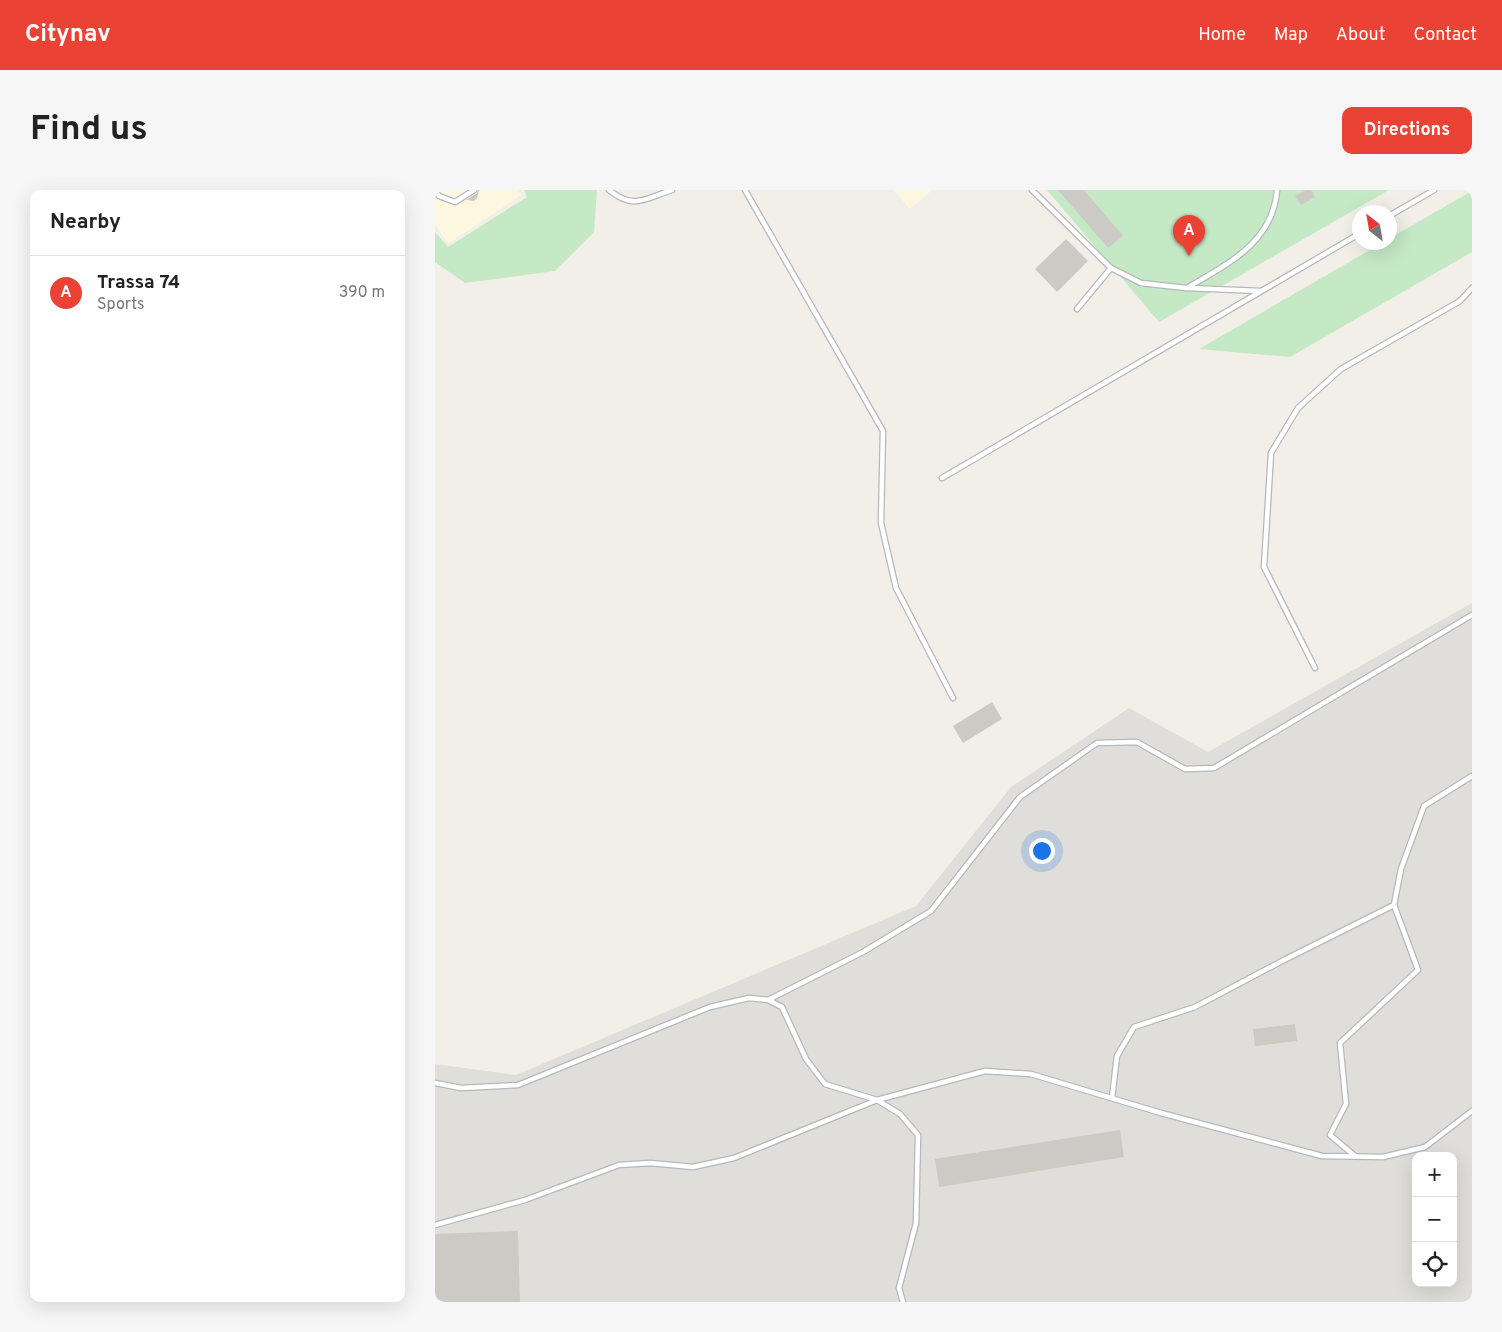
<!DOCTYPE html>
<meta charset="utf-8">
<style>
:root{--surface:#fff;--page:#f6f6f6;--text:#222;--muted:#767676;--line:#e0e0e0;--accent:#ea4335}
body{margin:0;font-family:Overpass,sans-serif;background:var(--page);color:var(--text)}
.controls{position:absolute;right:15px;bottom:15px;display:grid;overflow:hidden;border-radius:10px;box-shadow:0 5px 20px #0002}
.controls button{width:45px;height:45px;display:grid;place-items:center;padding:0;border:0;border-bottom:1px solid var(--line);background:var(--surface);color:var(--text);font:25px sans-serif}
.compass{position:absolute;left:917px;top:15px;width:45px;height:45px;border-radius:50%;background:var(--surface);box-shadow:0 5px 20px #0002;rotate:329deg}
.you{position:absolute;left:606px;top:660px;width:18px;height:18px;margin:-12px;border:4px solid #fff;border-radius:50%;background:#1a73e8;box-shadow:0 0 0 8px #1a73e833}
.badge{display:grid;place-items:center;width:32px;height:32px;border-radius:50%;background:var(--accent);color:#fff;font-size:16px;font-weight:700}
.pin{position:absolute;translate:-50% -41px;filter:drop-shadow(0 1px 2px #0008)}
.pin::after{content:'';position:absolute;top:26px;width:18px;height:15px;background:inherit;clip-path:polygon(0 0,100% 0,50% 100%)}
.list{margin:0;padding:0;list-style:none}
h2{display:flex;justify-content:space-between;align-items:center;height:65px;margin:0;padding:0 20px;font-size:21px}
h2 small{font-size:16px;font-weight:400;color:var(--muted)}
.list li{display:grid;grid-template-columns:32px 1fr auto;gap:15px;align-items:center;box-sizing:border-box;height:75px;padding:0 20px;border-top:1px solid var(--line)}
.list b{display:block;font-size:19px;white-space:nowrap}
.list p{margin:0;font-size:16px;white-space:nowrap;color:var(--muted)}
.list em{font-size:16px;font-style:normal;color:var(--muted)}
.icon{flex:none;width:28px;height:28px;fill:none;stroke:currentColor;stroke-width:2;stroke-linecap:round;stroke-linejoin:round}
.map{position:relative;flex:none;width:1037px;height:1112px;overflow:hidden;border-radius:10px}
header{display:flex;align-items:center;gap:30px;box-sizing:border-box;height:70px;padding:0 25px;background:var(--accent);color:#fff}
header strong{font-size:24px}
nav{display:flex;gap:28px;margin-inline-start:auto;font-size:18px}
.intro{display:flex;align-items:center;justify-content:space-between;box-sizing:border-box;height:120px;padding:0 30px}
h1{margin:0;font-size:35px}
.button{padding:12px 22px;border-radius:10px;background:var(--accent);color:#fff;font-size:18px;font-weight:700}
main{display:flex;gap:30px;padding:0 30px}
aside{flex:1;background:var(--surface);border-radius:10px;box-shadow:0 5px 20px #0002}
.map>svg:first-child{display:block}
.commercial{fill:#fef7e0}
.industrial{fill:#e0deda;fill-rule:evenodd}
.green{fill:#c5e8c5}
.building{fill:#cccac5}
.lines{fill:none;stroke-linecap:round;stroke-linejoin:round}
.lane-casing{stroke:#b5b8bc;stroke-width:7}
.lane{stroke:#fff;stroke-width:4.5}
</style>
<header>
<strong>Citynav</strong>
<nav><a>Home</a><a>Map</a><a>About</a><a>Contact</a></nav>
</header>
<div class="intro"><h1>Find us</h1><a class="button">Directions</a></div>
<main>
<aside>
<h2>Nearby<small></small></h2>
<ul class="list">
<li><span class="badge">A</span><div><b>Trassa 74</b><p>Sports</p></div><em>390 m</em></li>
</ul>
</aside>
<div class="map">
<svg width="1037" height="1112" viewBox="0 0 1037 1112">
<rect width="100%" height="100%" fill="#f1efe8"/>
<g class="commercial">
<path d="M0,0H83L86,5L13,54L0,34Z"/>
<path d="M459,0H497L475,19Z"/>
</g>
<path class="industrial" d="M1037,413V1112H0V874L81,885L481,716L576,597L694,518L773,562ZM981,966H1018V1093H981Z"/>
<g class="green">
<path d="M89,0H162L159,42L120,81L30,93L0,72V42L13,57L92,7Z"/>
<path d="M612,0H954L724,132Z"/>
<path d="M1037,1V62L855,167L764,159L947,53L954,52L955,48Z"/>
</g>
<g class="building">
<path d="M43,0H44L42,8L39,11L31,10L42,3Z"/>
<path d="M623,0H649L688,46L673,58Z"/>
<path d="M871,0H876L880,7L866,15L860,6Z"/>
<path d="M631,49L653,71L622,102L600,79Z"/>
<path d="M557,512L567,529L528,553L518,536Z"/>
<path d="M860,834L862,851L820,856L818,839Z"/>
<path d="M685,940L689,967L504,997L500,969Z"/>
<path d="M83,1041L85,1112H0V1044Z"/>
</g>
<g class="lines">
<g class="lane-casing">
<g id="lane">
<path d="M174,0C199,20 209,9 237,0"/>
<path d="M310,0L448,241L446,333L461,398L518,508"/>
<path d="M597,0L676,78L706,93L751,98L826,101"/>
<path d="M0,1L4,6L20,12L39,0"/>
<path d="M954,26L999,0"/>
<path d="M752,98C792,74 838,53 842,0"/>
<path d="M642,119L676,78"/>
<path d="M507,288L924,44"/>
<path d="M880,478L829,377L836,263L863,218L906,179L1025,111L1037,98"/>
<path d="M333,810L428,762L496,721L585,607L662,553L702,552L750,579L779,578L1037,425"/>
<path d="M0,893L26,898L83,895L275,817L314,808L333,810L347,817L371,869L390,894L442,910L465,924L483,945L481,1033L464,1098L468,1112"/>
<path d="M677,908L682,866L699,837L760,817L847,771L959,715L966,679L989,616L1037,586"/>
<path d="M920,966L895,945L911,914L905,853L983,780L959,715"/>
<path d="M0,1035L90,1010L184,975L215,973L258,977L299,968L442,910L550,881L596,884L726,923L887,966L948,967L990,957L1037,921"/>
</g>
</g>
<use href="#lane" class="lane"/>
</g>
</svg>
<div class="controls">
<button>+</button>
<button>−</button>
<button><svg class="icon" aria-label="locate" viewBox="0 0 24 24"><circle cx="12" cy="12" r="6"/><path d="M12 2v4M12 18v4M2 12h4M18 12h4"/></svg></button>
</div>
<svg class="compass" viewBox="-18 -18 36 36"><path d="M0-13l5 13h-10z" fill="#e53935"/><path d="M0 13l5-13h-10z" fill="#767676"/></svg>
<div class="you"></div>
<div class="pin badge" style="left:754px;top:66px">A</div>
</div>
</main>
